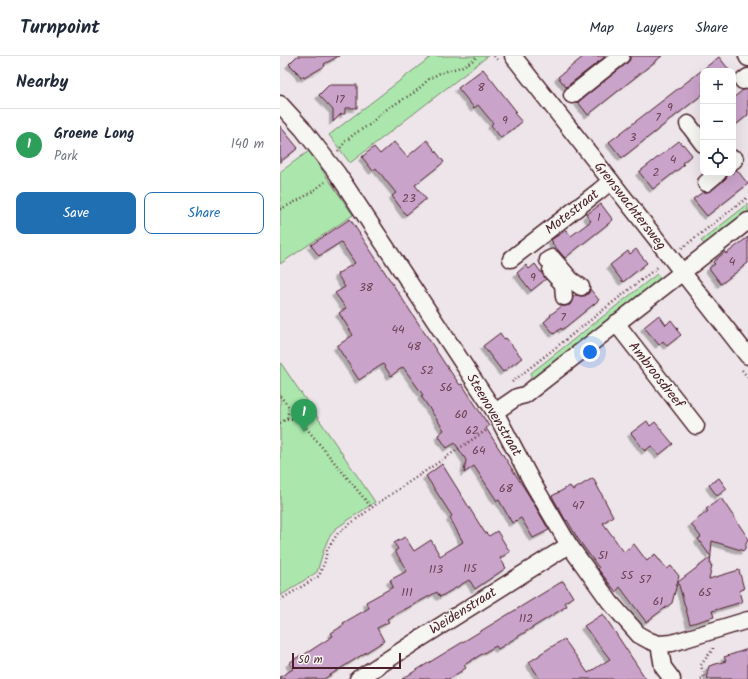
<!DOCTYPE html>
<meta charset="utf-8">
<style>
:root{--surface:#fff;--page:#f2f2f3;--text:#1f2937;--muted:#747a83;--line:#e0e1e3;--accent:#1f6fb2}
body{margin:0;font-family:Kalam,sans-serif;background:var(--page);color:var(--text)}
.controls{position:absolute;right:12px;top:12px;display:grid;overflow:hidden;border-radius:8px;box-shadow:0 4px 16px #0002}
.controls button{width:36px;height:36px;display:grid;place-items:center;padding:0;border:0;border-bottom:1px solid var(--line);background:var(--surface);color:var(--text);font:20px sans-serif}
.scale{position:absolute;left:12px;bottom:10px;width:109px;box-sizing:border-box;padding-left:4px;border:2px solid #4a1f2b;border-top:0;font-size:11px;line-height:14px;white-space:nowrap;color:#4a1f2b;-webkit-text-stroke:3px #f6f6f2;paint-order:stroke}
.you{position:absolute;left:310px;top:296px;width:14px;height:14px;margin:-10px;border:3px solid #fff;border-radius:50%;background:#1a73e8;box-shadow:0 0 0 6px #1a73e833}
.badge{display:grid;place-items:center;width:26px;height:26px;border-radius:50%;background:var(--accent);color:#fff;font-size:13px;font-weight:700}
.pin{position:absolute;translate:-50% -33px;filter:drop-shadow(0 1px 2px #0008)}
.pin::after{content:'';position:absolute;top:21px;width:14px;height:12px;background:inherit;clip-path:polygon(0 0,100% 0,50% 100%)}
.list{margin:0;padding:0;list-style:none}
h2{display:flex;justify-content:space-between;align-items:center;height:52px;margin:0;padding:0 16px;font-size:17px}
h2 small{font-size:13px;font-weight:400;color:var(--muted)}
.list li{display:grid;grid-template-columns:26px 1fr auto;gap:12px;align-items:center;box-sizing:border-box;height:72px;padding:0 16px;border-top:1px solid var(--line)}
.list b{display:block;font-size:15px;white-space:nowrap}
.list p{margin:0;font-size:13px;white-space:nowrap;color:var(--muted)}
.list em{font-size:13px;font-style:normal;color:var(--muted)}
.actions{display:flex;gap:8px;padding:12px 16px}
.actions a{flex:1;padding:9px 0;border:1px solid var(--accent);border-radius:8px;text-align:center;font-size:14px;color:var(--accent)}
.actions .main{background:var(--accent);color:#fff}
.icon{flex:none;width:22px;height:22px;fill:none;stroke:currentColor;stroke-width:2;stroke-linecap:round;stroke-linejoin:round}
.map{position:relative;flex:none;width:468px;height:623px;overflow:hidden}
header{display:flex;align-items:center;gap:24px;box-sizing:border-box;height:56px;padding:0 20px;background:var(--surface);border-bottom:1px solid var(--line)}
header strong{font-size:19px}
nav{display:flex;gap:22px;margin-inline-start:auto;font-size:14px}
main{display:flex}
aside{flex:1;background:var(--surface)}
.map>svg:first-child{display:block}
.green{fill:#abe7ad;stroke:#7a836c}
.building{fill:#caa3ca;stroke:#4a1f2b;filter:url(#shadow)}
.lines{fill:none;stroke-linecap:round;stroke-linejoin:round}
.minor-casing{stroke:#4a1f2b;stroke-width:19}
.path{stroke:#4a1f2b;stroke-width:2.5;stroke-dasharray:1 3;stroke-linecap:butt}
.minor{stroke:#f6f6f2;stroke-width:16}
.labels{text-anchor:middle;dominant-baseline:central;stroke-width:3;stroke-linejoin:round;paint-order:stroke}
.number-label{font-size:12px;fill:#6a4053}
.street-label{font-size:14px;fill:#4a1f2b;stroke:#f6f6f2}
</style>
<header>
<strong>Turnpoint</strong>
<nav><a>Map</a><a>Layers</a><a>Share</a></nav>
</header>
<main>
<aside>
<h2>Nearby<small></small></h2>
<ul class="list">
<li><span class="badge" style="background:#2e9e5b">1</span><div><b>Groene Long</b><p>Park</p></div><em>140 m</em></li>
</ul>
<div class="actions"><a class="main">Save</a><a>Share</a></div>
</aside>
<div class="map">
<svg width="468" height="623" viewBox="0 0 468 623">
<defs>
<filter id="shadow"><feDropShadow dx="-3.5" dy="3.5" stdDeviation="0" flood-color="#0004"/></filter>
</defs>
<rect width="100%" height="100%" fill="#ede5ea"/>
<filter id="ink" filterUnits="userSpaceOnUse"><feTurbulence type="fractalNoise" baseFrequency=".025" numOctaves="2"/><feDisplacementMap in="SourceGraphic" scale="8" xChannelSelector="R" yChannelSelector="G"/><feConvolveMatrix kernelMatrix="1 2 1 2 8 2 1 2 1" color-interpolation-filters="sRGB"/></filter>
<g filter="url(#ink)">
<g class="green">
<path d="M152,0H208L70,107L49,79Z"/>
<path d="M29,95L73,159L0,208V116Z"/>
<path d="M468,148V156L425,189L421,185Z"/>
<path d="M377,218L382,224L251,328V317Z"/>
<path d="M0,306L95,446L55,473L48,483L44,493L37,516L0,540Z"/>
</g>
<g class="building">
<path d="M17,0H59L44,8L45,10L24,22L23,20L21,22L18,17L9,8Z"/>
<path d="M304,0H326L286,31L278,21Z"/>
<path d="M350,0H382L308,59L298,46L347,7L350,4Z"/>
<path d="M439,1L450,15H423V38L342,102L329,86Z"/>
<path d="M203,13L236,55L234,57L242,66L221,82L211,69L213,67L198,49L194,52L178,32Z"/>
<path d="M49,29H77V52H65V58H61L53,66V54L39,39Z"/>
<path d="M468,33V59L453,71V42L463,34Z"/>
<path d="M0,70L18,92L0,106Z"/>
<path d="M147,84L164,106L135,129L146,143L126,159L112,140L116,137L96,112L93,115L82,101L94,91L100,98L114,86L127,101Z"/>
<path d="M399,85L402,89L403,88L412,99L402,107L404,109L373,133L359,116Z"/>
<path d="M453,114H457L468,128L427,160L413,143L423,136H427L432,134L444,124L447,121V117H453Z"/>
<path d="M321,148L333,164L285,202L272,187L273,186L271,184L286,174L291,180L311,165L306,159Z"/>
<path d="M70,163L165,308L180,329L182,328L209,370L206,372L248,438L269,474L253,482L241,462L232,467L219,444L217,445L194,410L184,417L186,404L175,387L167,392L158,379L164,374L141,340L143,339L123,311L111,320L103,308L79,324L57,290L73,279L59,257L66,252L55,237L65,231L57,218L75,207L61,186L39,200L31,189Z"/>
<path d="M468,181V207L441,228L429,212L435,208L433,206L445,196L446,198Z"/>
<path d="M356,193L367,207L343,226L330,209L348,195L350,198Z"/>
<path d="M255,208L266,223L251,235L237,217L246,209L249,213Z"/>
<path d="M310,233L319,244L282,274L281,272L274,278L264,266L271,260L270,259L282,250H285L290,249L292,245L293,241L296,239L301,240H305L309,237Z"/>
<path d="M379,259L386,269L391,264L398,273L397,274L401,279L387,290L383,285L379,289L364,271Z"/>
<path d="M220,277L224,283L226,282L242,302L223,316L203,290Z"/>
<path d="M367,365L370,370L375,366L393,388L379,399L371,390L365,395L351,377Z"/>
<path d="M162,408L205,477H206L209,480L217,475L230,496L220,502L226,512L195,533L190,525H189V524L160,541L157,536L107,563L109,566L97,572L104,585L44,623H0V621L13,613L9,607L21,599L22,600L53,580L51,577L64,569L63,567L89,552L86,546L113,531L110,524L127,515L115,495L118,493L114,487L125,481L134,495L151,484L160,500L183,486L170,462L172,460L146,420Z"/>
<path d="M313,422L333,460L323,467L344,496L354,488L366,504L367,505L375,498L379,504H380L387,513L391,510L399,520L392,547L366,566L340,531L336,536L318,513L319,512L298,483L287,464L286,465L272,440L290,430L293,434Z"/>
<path d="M439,422L447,433L437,440L429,429Z"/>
<path d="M441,442L468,482L464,495L432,485L430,509H432L429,523L459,514L464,533L459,535L462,546L432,555L434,561L410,568L398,526L431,501L418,483L421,481L411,468L428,455L426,453Z"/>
<path d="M283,525L293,541L285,546L287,550L218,593L216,590L207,595L184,609L186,612L169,623H122Z"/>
<path d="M323,558L366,623H260L249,606L260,599V598L284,583L308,617L330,603L304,570Z"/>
<path d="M468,593V623H428L427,617L429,610L446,605L444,601Z"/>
</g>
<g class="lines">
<g class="minor-casing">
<g id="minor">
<path d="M233,0L468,300"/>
<path d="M467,0L468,2"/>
<path d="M463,25L468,21"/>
<path d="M292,39L341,0"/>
<path d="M0,48L22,72L57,117L215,356L252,426L289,489L330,546L359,579L370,585L379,588L392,587L468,564"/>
<path d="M408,68L423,88"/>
<path d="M453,105L455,103"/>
<path d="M426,127L438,117"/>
<path d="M231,203L319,135L331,125"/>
<path d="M268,204L272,202L291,224L301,231"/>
<path d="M271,215L283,228L284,241"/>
<path d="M336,267L416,370"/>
<path d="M215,356L237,341L245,339L468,165"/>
<path d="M379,588L383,611L392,623"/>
<path d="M78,623L138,584L289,489"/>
</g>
</g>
<g class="path">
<path d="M214,0L219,6"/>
<path d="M58,95L65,86L74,78L89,69L104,55L135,36L149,23L160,17L181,11L192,5L198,0"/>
<path d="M0,153C17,146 31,137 45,126"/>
<path d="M402,192L468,141"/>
<path d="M462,314L468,322"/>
<path d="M232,326L379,210"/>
<path d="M0,340L9,351L7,363"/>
<path d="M0,367L7,363L18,362L92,452"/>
<path d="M0,544L39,520L45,505L47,494L58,477L98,447L208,373"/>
<path d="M421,623L424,621L421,609L433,593V590"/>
</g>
<use href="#minor" class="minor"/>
</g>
</g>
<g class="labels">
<g class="number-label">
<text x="201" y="31">8</text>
<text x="60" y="43">17</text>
<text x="390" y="51">9</text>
<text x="378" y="61">7</text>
<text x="225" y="64">9</text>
<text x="353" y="81">3</text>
<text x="393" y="103">4</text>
<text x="376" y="116">2</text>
<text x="129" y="142">23</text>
<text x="319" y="161">1</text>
<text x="452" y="205">4</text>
<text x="253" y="221">9</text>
<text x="86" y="231">38</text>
<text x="283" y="261">7</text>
<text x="118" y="273">44</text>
<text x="134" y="290">48</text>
<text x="147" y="314">52</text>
<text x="166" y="331">56</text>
<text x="181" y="358">60</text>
<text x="192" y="374">62</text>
<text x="199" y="394">64</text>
<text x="226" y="432">68</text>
<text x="298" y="449">47</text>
<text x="323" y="499">51</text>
<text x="190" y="512">115</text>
<text x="156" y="513">113</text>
<text x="347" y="519">55</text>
<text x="365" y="523">57</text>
<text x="127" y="536">111</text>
<text x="425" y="536">65</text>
<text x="378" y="545">61</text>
<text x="246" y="562">112</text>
</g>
<g class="street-label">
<text transform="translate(350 150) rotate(52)">Grenswachtersweg</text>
<text transform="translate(292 156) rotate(-38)">Motestraat</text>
<text transform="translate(376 319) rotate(52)">Ambroosdreef</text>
<text transform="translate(214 359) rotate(59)">Steenovenstraat</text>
<text transform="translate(183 555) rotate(-32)">Weidenstraat</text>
</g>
</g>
</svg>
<div class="controls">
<button>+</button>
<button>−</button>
<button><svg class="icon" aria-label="locate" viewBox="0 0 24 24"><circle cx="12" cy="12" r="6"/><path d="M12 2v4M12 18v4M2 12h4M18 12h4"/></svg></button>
</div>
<div class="scale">50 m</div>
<div class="you"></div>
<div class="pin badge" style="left:24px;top:376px;background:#2e9e5b">1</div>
</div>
</main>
